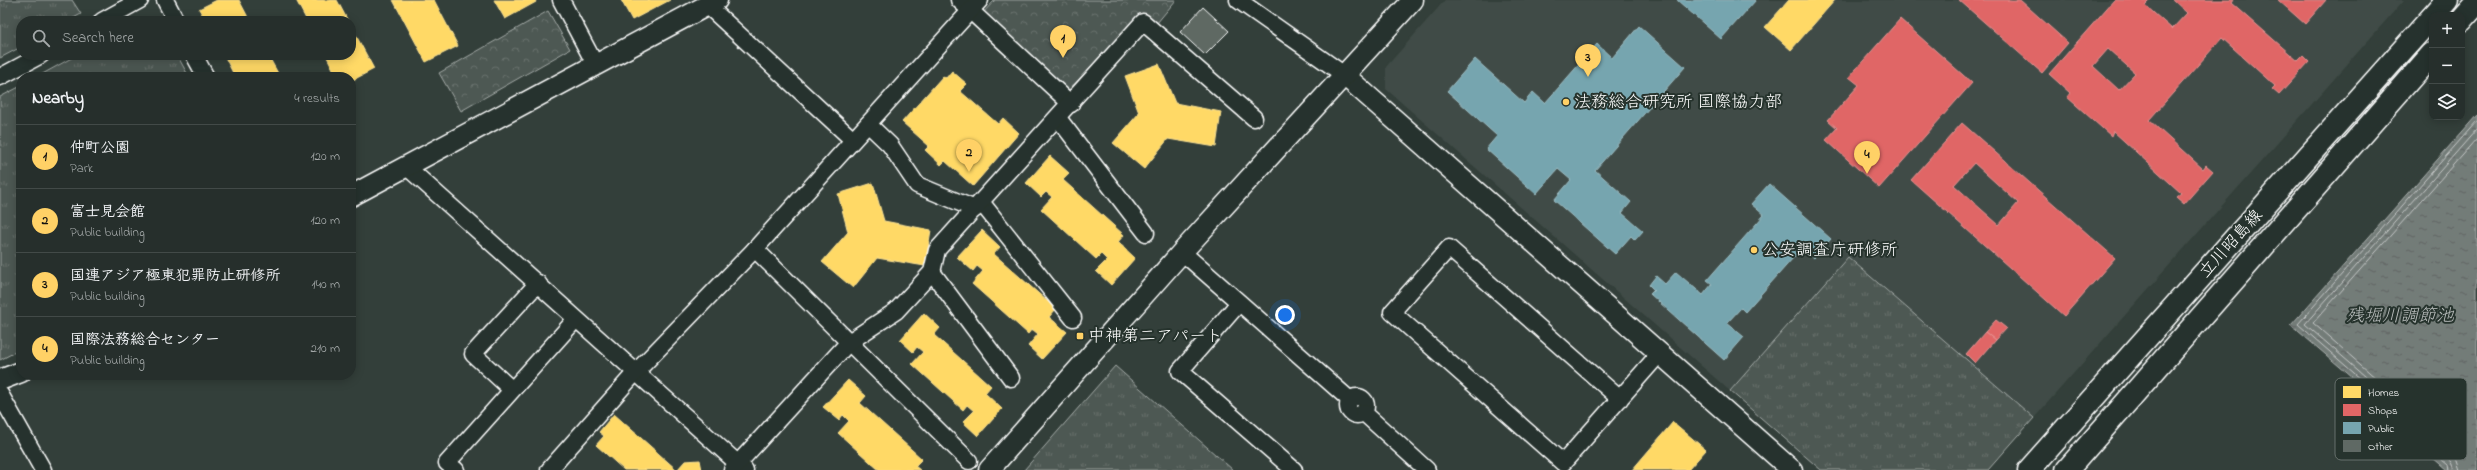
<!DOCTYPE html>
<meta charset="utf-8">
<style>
:root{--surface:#262f2c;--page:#2e3734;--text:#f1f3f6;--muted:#a4a9a9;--line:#424a48;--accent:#ffd166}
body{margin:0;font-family:"Indie Flower","Klee One",sans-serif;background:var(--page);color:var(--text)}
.controls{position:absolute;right:12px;top:12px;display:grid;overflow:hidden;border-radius:8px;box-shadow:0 2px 10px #0003}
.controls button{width:36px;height:36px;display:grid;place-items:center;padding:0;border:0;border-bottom:1px solid var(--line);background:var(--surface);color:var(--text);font:20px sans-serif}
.you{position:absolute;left:1285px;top:315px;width:14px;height:14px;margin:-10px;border:3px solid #fff;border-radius:50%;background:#1a73e8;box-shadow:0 0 0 6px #1a73e833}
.badge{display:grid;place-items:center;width:26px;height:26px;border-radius:50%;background:var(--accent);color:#111;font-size:13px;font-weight:700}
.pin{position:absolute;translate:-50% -33px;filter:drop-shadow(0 1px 2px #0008)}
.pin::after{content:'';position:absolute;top:21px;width:14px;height:12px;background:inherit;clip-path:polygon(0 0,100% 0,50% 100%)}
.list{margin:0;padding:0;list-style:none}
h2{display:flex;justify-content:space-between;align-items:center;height:52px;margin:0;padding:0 16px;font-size:17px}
h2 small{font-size:13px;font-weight:400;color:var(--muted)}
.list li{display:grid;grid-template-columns:26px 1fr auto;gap:12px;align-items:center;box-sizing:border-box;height:64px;padding:0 16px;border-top:1px solid var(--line)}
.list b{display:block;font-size:15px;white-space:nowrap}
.list p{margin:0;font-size:13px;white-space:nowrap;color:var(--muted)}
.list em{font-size:13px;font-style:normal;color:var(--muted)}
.icon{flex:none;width:22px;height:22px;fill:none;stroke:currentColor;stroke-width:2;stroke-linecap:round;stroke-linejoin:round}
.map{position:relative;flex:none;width:2477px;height:470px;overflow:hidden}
.search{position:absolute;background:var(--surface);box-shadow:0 2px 10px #0003;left:16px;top:16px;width:340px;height:44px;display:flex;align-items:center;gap:10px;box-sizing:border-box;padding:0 14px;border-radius:16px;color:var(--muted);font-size:15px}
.panel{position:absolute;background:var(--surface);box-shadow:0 2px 10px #0003;left:16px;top:72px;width:340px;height:308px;border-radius:16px}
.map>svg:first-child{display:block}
.built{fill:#404c47}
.grass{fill:url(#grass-tufts);stroke:#a6aca9}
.park{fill:url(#park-crowns);stroke:#a6aca9}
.water{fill:url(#water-ripples);stroke:#abb0ae}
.homes{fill:#ffd966;stroke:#ffe494}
.shops{fill:#e06666;stroke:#e99494;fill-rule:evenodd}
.public{fill:#76a5af;stroke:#9fc0c7}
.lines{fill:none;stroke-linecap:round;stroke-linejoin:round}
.shore{stroke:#c7cac9;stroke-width:1}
.building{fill:#5f6964;stroke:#fff}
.minor-casing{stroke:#fff;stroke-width:19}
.tertiary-casing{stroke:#fff;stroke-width:23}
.secondary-casing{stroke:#fff;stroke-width:25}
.minor{stroke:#26332d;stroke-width:16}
.tertiary{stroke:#26332d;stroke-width:20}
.secondary{stroke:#26332d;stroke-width:22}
.poi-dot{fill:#ffd166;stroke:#26332d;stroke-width:1.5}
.labels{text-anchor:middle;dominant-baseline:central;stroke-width:4;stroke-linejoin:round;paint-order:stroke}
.poi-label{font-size:17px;fill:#fff;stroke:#26332d;text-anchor:start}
.street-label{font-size:17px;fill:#fff;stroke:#26332d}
.water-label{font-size:18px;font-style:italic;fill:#b9bdbc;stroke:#26332d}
.key{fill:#26332d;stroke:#67706c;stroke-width:1}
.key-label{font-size:11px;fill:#fff}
</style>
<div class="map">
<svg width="2477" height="470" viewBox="0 0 2477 470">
<defs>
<pattern id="grass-tufts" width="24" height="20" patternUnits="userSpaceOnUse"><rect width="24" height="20" fill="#4d5853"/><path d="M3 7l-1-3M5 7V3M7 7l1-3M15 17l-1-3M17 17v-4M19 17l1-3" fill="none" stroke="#68716d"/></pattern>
<pattern id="park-crowns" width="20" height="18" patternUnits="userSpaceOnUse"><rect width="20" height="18" fill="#4d5853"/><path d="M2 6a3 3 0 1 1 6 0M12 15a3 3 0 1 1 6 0" fill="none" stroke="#68716d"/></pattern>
<pattern id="water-ripples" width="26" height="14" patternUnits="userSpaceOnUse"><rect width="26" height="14" fill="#737b78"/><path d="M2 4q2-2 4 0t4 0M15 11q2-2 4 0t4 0" fill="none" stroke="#606462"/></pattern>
</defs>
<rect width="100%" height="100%" fill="#333f3a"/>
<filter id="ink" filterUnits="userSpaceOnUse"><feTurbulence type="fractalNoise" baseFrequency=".025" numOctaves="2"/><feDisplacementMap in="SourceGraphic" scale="8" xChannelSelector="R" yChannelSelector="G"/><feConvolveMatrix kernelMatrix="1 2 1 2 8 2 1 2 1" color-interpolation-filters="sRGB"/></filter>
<g filter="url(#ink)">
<path class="built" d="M1445,0H2404L2034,418L1848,257L1730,391L1386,89V67Z"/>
<g class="grass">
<path d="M0,0H72L81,14L68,21H21V47L0,58Z"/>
<path d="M77,55H177L189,77H37Z"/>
<path d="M21,86V349L0,360V97Z"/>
<path d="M1848,257L2034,418L1988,470H1821L1730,391Z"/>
<path d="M1115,366L1233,470H1024Z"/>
</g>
<g class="park">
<path d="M995,0H1176L1157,23L1145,16L1135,19L1066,93L981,15Z"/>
<path d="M548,11L570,49L461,111L439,73Z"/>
</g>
<path class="water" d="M2477,115V470H2447L2374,407L2367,390L2291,325Z"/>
<g class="homes">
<path d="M217,0H239L250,21H206L199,9Z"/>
<path d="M296,0H337L348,21H307Z"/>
<path d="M393,0H434L458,46L426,62Z"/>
<path d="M494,0H535L536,2L505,19Z"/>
<path d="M621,0H670L632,20Z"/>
<path d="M1789,0H1835L1791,50L1765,27Z"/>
<path d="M351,26L374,69L351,81V77H337L326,55H351Z"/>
<path d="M224,55H268L280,77H235Z"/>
<path d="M1159,64L1175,103L1221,112L1216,147L1168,139L1144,169L1113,143L1139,113L1125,76Z"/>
<path d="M952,71L967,84L960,91L998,124L1003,118L1019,133L973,186L945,161L941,165L925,150L929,146L902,122L943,76L946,78Z"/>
<path d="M1050,156L1069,173L1063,180L1124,235L1118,242L1135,258L1111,285L1096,271L1107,260L1101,254L1096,259L1041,209L1052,197L1046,192L1041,197L1026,183Z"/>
<path d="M873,183L884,221L931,230L925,266L877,258L853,288L822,262L848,232L838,194Z"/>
<path d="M982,230L1000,247L994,254L1056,309L1049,317L1067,332L1042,359L1028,346L1038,334L1032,329L1028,334L972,284L983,271L977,266L973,271L957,257Z"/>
<path d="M924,313L940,328L934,335L991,386L985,393L1002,409L978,436L963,422L974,411L967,405L963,410L912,364L923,352L917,347L913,352L900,340Z"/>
<path d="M848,380L866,396L860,403L922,459L915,466L920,470H879L838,433L849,421L843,415L839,420L823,407Z"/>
<path d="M614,414L677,470L685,461L700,460L702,470H624L596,445L604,436L599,432Z"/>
<path d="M1673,422L1706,450L1688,470H1632Z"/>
</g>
<g class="shops">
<path d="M1959,0H2020L2068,43L2042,73Z"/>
<path d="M2114,0H2150L2145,5L2172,29L2187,13L2173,0H2234L2232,3L2298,61L2303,56L2309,62L2279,95L2272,89L2275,86L2222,38L2149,120L2203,169L2206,165L2213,171L2184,204L2176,197L2181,193L2113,131L2111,136L2067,97L2070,93L2049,74ZM2108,49L2135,73L2119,90L2093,66Z"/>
<path d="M2278,0H2326L2305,24Z"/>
<path d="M1900,19L1972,83L1879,188L1826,140L1837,128L1828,120L1859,85L1849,77Z"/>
<path d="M1962,123L2115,258L2064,316L1911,180ZM1974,163L2018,203L1999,225L1954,185Z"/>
<path d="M1996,320L2006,328L1995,340L1985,332Z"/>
<path d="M1985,332L1995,340L1975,363L1966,354Z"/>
</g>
<g class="public">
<path d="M1677,0H1756L1721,39Z"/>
<path d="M1639,26L1685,67L1595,170L1631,202L1622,213L1643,231L1635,240L1631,236L1615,254L1554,200L1571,180L1558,169L1536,194L1486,149L1497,136L1447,91L1475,59L1524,103L1533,92L1545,103L1597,44L1612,58Z"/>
<path d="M1769,184L1831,239L1814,258L1802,248L1745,312L1741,308L1727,323L1744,337L1724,360L1650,294L1654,290L1649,285L1656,276L1665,284L1676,272L1703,295L1712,284L1707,280L1764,215L1751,204Z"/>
</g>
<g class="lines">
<g class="shore">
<path d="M2449,470L2448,465L2377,405L2370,387L2298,324L2477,121"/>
<path d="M2454,470L2451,462L2382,402L2373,383L2305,324L2477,129"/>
<path d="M2460,470L2456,458L2387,398L2377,379L2313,323L2477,138"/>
</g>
</g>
<path class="building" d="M1203,7L1229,31L1205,55L1180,32Z"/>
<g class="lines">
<g class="minor-casing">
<g id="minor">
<path d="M165,0L176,21"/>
<path d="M561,0L595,64"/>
<path d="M959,0L1071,104"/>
<path d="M1238,0L1343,74"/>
<path d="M707,5L853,140"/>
<path d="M102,21L140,0"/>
<path d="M194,55L206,77"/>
<path d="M0,77L41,55"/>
<path d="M1058,118L1146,233"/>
<path d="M868,124L890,145L917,185L975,209"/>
<path d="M407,167L745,470"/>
<path d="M981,202L1073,318"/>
<path d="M755,249L969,461"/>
<path d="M1182,252L1350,400"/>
<path d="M932,272L1011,378"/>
<path d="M1239,303L1180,371L1294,470"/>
<path d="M511,389L473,354L538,283"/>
<path d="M0,394L43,470"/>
<circle cx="1357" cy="406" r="9"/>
<path d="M1620,399L1449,248L1392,312L1563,463L1660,353"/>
<path d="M1363,412L1427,470"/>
<path d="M456,470L447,463L576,319"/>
<path d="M549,470L635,373L755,249L980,0"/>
<path d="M732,470L849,342L896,311L932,272L937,250L1143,22L1254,118"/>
</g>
</g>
<g class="tertiary-casing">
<g id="tertiary">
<path d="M1343,74L1792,470"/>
<path d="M351,196L717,0"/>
<path d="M0,380L21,372"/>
<path d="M989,470L1182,252L1413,0"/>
</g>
</g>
<g class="secondary-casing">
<g id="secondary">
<path d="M2434,15L2447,0"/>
<path d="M2462,20L2477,3"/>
<path d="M2029,470L2432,17"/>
<path d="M2067,470L2432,54"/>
</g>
</g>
<use href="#minor" class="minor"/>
<use href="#tertiary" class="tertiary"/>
<use href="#secondary" class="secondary"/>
</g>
</g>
<g class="poi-dot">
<circle cx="1566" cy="102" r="4"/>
<circle cx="1754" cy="250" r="4"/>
<rect x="1076" y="332" width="8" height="8" rx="2"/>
</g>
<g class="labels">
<g class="poi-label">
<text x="1574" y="102">法務総合研究所 国際協力部</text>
<text x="1762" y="250">公安調査庁研修所</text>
<text x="1088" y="336">中神第二アパート</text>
</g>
<g class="street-label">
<text transform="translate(2231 244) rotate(-48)">立川昭島線</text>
</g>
<g class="water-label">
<text x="2400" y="317">残堀川調節池</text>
</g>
</g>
<rect x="2335" y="378" width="132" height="82" rx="6" class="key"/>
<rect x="2343" y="386" width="18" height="12" fill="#ffd966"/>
<rect x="2343" y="404" width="18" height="12" fill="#e06666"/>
<rect x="2343" y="422" width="18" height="12" fill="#76a5af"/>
<rect x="2343" y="440" width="18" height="12" fill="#5f6964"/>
<g class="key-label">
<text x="2368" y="396">Homes</text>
<text x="2368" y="414">Shops</text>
<text x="2368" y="432">Public</text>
<text x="2368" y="450">Other</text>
</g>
</svg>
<div class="controls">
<button>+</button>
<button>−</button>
<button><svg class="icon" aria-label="layers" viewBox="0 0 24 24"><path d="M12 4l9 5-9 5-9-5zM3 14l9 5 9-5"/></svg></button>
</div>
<div class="you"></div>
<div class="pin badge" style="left:1063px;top:58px">1</div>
<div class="pin badge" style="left:969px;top:172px">2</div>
<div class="pin badge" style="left:1588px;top:77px">3</div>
<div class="pin badge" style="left:1867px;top:174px">4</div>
<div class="search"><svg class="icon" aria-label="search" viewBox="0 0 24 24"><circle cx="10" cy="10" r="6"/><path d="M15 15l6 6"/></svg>Search here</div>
<section class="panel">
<h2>Nearby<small>4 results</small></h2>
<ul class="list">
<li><span class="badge">1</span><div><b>仲町公園</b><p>Park</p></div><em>120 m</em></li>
<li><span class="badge">2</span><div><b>富士見会館</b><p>Public building</p></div><em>120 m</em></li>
<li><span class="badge">3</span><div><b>国連アジア極東犯罪防止研修所</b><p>Public building</p></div><em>140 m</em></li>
<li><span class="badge">4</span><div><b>国際法務総合センター</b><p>Public building</p></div><em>210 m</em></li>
</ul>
</section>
</div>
